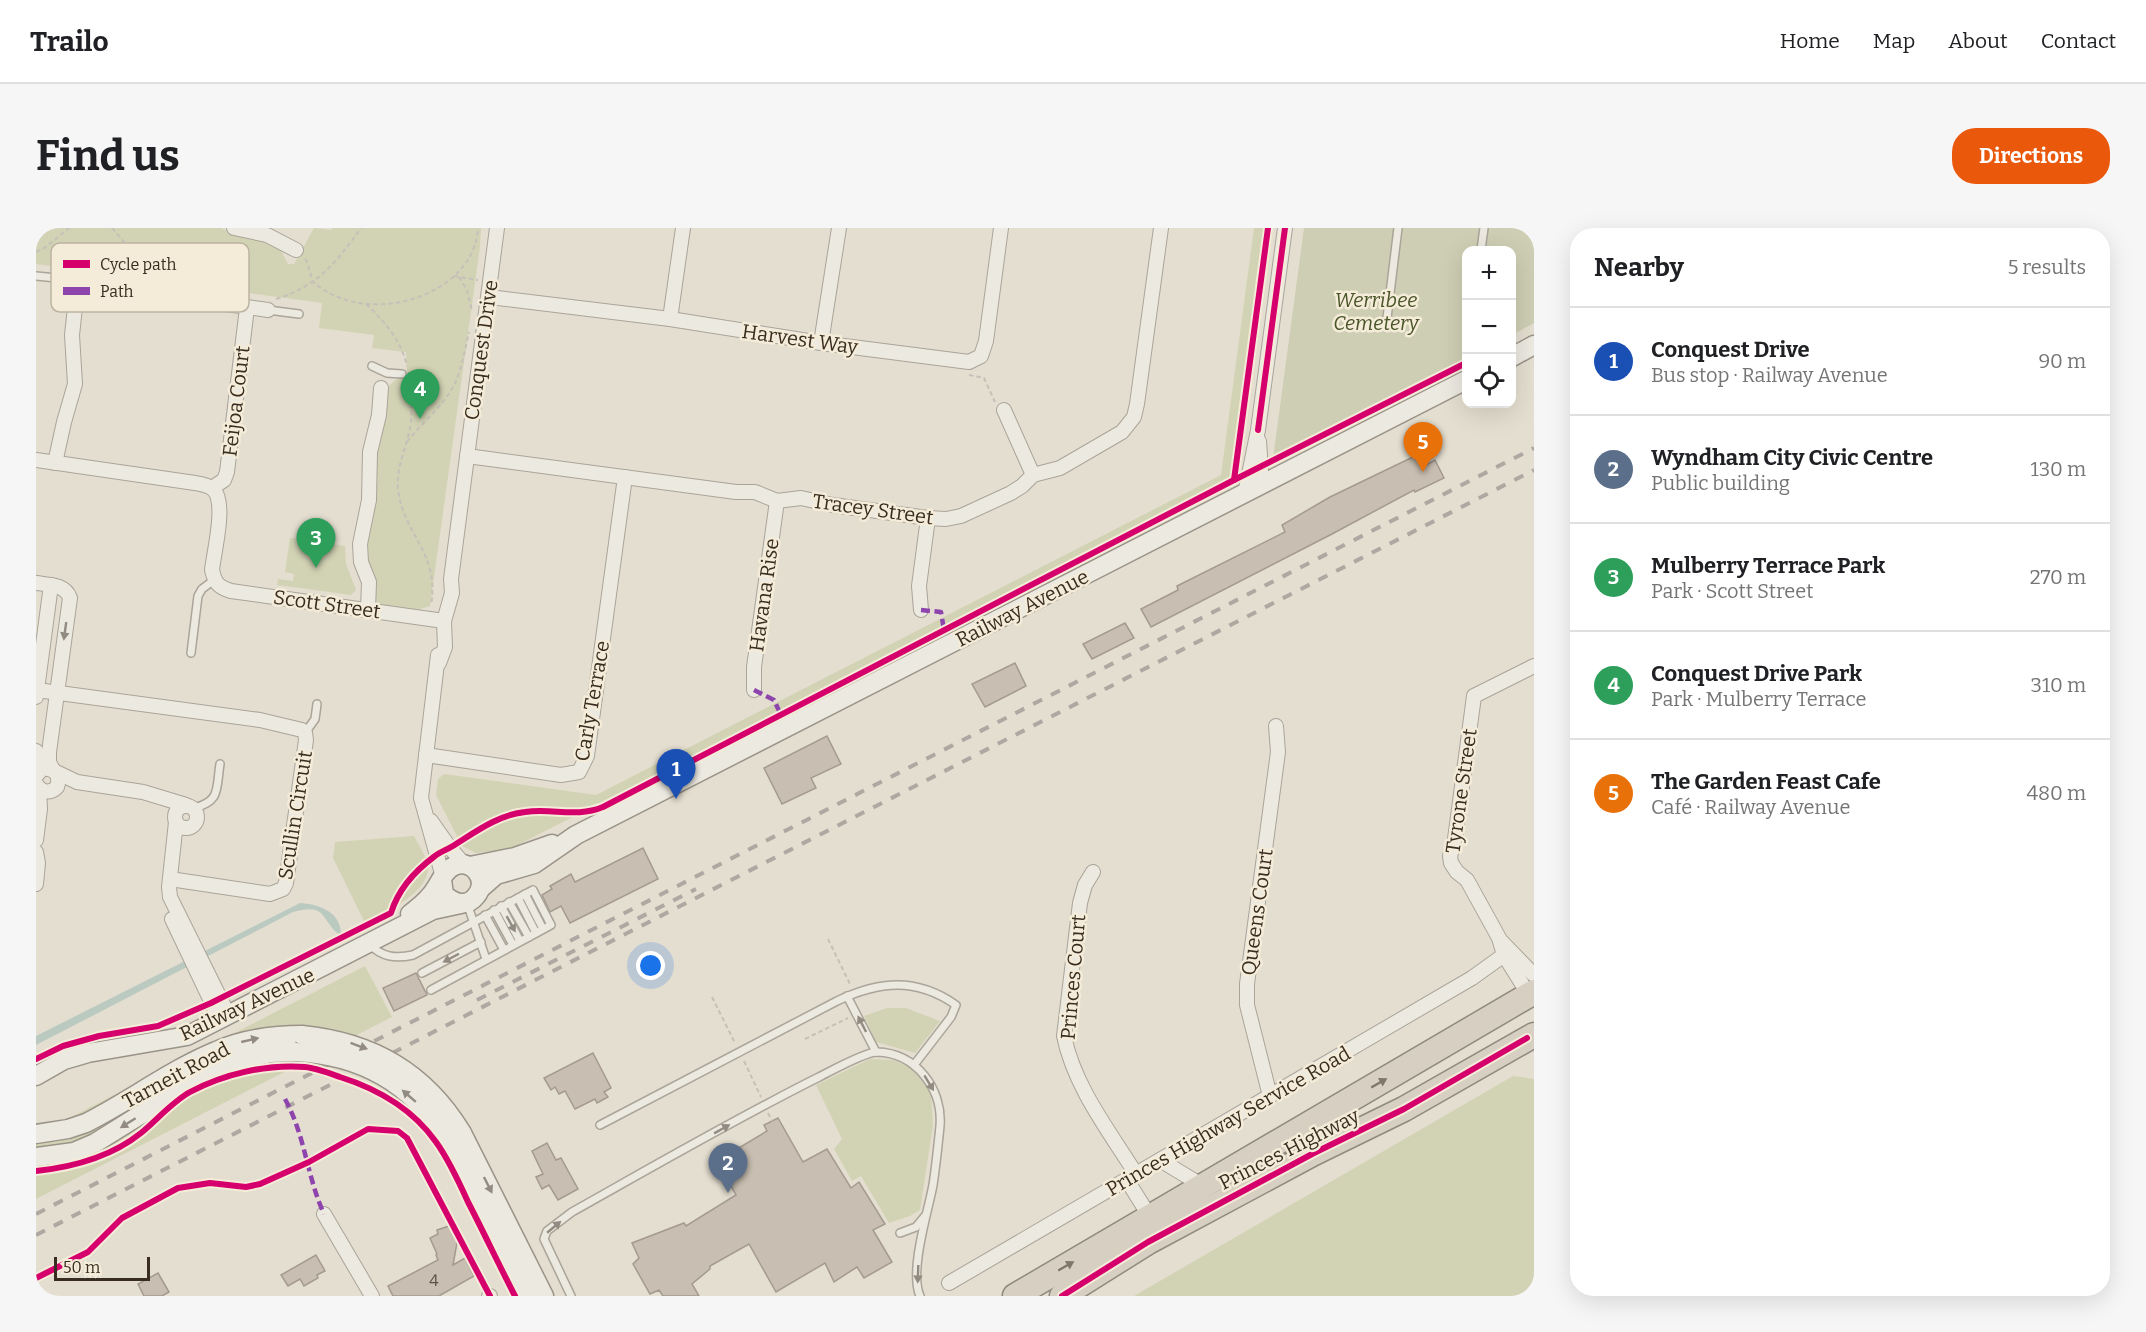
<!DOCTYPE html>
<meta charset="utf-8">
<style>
:root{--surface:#fff;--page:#f6f6f6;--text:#202124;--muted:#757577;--line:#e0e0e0;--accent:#ea580c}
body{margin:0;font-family:Bitter,serif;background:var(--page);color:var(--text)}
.controls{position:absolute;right:18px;top:18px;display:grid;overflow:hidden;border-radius:12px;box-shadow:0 6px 24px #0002}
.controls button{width:54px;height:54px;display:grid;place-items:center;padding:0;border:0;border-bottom:2px solid var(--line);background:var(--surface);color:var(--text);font:30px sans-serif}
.scale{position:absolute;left:18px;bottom:15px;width:96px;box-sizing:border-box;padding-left:6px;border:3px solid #392d21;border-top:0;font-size:16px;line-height:21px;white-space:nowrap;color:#392d21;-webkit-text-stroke:4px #f4ecd8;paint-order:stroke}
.you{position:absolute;left:615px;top:738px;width:21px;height:21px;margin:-15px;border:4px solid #fff;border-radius:50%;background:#1a73e8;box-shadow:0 0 0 9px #1a73e833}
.badge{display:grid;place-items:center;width:39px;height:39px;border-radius:50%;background:var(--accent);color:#fff;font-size:20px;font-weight:700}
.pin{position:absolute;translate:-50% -50px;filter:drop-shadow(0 2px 3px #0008)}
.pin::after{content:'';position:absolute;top:32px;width:21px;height:18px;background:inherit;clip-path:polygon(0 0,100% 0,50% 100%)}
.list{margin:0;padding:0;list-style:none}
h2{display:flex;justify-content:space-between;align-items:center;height:78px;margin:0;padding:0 24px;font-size:26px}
h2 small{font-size:20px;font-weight:400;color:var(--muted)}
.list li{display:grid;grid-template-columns:39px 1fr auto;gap:18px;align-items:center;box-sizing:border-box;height:108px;padding:0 24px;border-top:2px solid var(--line)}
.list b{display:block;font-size:22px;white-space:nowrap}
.list p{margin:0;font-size:20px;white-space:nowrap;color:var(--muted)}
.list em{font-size:20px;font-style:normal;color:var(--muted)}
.icon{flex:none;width:33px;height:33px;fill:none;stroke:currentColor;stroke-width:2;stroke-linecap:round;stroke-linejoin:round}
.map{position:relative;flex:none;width:1498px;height:1068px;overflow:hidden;border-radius:24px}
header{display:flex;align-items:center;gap:36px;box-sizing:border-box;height:84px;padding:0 30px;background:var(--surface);border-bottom:2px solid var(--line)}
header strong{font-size:28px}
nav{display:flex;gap:33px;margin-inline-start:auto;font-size:21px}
.intro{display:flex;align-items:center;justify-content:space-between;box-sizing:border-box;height:144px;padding:0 36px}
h1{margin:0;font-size:42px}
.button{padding:15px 27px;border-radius:24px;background:var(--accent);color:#fff;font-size:21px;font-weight:700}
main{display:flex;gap:36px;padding:0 36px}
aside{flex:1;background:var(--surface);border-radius:24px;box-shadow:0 6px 24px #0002}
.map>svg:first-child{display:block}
.green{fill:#d2d3b4}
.cemetery{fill:#cdceb3}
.water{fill:#bbcac1}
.building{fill:#c8beb1;stroke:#a49a8f;stroke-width:1.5}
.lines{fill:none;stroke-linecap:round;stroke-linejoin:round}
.lane-casing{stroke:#aaa499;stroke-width:10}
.street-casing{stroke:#aaa499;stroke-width:16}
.secondary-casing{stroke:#9a9388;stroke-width:21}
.highway-casing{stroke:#8f8980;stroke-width:27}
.path{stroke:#c5c0b8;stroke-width:2;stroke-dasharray:4.5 3;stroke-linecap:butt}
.lane{stroke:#ece9e1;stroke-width:7}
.street{stroke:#ece9e1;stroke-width:14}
.secondary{stroke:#ece9e1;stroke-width:18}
.highway{stroke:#d7cfc1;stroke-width:24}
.rail{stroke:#ada8a1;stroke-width:4;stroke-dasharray:10 10;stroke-linecap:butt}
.secondary-bridge-casing{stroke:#9a9388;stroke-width:21;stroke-linecap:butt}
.secondary-bridge{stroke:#ece9e1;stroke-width:18}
.quiet{stroke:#8e44ad;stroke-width:4.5;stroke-dasharray:9 4.5;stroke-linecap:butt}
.cycleway-casing{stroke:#f4ecd8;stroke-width:10}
.cycleway{stroke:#d6006c;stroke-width:6}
.oneway{fill:#928b81}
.oneway2{fill:#807669}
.labels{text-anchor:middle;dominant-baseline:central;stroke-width:5;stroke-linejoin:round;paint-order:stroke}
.number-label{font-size:16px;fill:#5d5145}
.park-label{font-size:20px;font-style:italic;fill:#495429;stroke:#f4ecd8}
.street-label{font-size:20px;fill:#392d21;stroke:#f4ecd8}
.key{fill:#f4ecd8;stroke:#bcb3a1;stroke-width:1.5}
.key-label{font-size:16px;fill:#392d21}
</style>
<header>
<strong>Trailo</strong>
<nav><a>Home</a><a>Map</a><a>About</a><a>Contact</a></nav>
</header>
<div class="intro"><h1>Find us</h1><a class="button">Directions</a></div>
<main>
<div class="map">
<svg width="1498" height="1068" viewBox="0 0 1498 1068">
<rect width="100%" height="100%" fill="#e4ded0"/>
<g class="green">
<path d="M0,0H185L201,7L232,14L243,19L252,36H258L278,0L295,2L297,0H445L444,19L394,378L381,382L341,376L338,372L328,320L337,242L351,160L359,152L371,148L370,124L336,120L338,107L283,100L286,75L0,36Z"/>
<path d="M1218,0H1230L1194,253L474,621L440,625L426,618L400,567L402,551L408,546L560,567L1185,247Z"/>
<path d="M254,310L309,318L310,336L320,362L315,367L241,357L242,351L257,353L258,346L249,344Z"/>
<path d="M378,608C382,616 388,625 391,633C400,662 349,685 329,695L297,630L299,614Z"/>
<path d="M329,738L356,789L0,971V907Z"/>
<path d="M851,780H870L904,793L879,825L840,814L828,788Z"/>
<path d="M834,831L858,832L879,842L895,863L897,897L884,982L874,988L853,995L825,948L816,953L798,921L806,911L780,857Z"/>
<path d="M1477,848L1498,851V1068H1098Z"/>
</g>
<path class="cemetery" d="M1268,0H1498V95L1476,107V22H1430V131L1237,231Z"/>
<path class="water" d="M264,675C282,676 304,683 305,705L302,706C284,689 290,675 257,684L0,817V808Z"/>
<g class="building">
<path d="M1381,227L1387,239L1399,232L1408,250L1379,264L1378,262L1296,306L1115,399L1105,381L1142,362L1141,358L1249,304L1246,297L1294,269Z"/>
<path d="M1089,395L1098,410L1056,431L1047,416Z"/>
<path d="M979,435L990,458L949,479L936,456Z"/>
<path d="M791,508L805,536L775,550L780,560L746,576L728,540Z"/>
<path d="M607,620L622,651L534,695L525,678L514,684L506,667L516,661L514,658L535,646L539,654Z"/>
<path d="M380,745L391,767L358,783L347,760Z"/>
<path d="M557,825L575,860L568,864L572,869L561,875L559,871L539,881L529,863L523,866L519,859L515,862L508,850Z"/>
<path d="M742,890L767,934L791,921L815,960L823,954L849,996L837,1002L856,1034L828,1050L821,1039L798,1054L789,1035L740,1064L713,1016L674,1038V1041L656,1056L663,1068H627L623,1062L614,1066L597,1036L603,1030L596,1015L648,995L650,998L700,967L681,933L731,903L728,897Z"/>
<path d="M511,915L520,932L525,930L542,961L522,972L513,957L506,961L500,949L507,946L496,923Z"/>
<path d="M416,997L422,1009L417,1037L429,1030L438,1048L403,1068H357L352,1058L402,1032L400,1027L401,1026L394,1010L402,1006L401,1002Z"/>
<path d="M280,1027L289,1043L281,1047L282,1050L268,1058L264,1051L252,1058L245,1047Z"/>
<path d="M122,1045L133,1064L126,1068H108L102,1056Z"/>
</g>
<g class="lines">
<g class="lane-casing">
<g id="lane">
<path d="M1445,22L1448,0"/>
<path d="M0,48L21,50"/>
<path d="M65,53L112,60"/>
<path d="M163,69L190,76"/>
<path d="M232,82L263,86"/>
<path d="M1350,98L1362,0"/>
<path d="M336,138L351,145L366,146"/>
<path d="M155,425L162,368L166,361L178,352"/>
<path d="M269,505L279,491L281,476"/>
<path d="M158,580C185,573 180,561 184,536"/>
<path d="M489,666L507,701"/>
<path d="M482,670L500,705"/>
<path d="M473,674L493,709"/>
<path d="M431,675L450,731"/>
<path d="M465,678L484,713"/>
<path d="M458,682L477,717"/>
<path d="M449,687L468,722"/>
<path d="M333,716C346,729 359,731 377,727L497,662L515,697L395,762"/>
<path d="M386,745L445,714"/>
<path d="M811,768L840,824"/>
<path d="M564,897L801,773C843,753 880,749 920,777L915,789L878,837"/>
<path d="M864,1005L880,999L889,988"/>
<path d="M535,1068L508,1011L511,1003L536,984C618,938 699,891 783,849C795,843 829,824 841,824C880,825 907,861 904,898C902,918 900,937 897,957C892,984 873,1043 884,1068"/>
</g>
</g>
<g class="street-casing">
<g id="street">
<path d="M198,0L231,7L260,22"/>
<path d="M21,50L65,53"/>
<path d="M453,69L634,91L785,115L933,134L945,128L950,113L965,0"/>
<path d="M190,76L232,82"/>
<path d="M634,91L647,0"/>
<path d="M785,115L803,0"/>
<path d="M968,182L997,247"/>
<path d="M1223,213L1226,257"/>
<path d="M431,228L700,264H719L741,273L765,270L797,277L892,290L910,291L925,288L975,265L986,258L997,247L1024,240L1086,204L1098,189L1101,176L1125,0"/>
<path d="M0,232L159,255C165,256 172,257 177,261C191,274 178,323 176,342C179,355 182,359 195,363L408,393"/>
<path d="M19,235L28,194L39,156L36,107L42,52"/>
<path d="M176,260L188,252L191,244L211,80"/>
<path d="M1209,266L1222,202L1249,0"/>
<path d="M0,355C13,357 29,356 34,370L13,524V534L17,542"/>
<path d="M332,382L333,354L325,334L324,316L333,272L334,224L343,187L345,160"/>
<path d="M885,382L883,358L892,290"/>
<path d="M402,427L385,570L407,649"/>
<path d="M403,435L409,419L408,393L416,365L415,351L461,0"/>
<path d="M1,462L224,492L266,502L269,505L270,512L250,655L247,661L234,666L134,651"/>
<path d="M718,462V439L741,273"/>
<path d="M0,469L15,357"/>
<path d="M0,523V546"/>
<path d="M390,527L525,547L543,544L551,528L589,249"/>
<path d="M18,543L41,554L107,564L150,577"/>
<path d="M0,548L6,541C18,539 25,547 21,559C14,566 5,565 0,556"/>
<circle cx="150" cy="589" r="11"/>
<path d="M395,593L414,620L428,636"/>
<path d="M140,594L133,659L134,669L193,788"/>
<path d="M0,612L4,581L3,561"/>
<path d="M0,624L2,635L0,656"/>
<path d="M1057,644L1049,657L1044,675L1028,808C1038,858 1073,903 1100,946"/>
<path d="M136,691L184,792"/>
<path d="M1464,712L1498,747"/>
<path d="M1493,767L1468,727L1463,710L1431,652L1421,644L1415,635L1414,628L1419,611L1438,468L1498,438"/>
<path d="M1234,868L1211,777V756L1242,524L1240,498"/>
<path d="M1124,932L1167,958"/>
<path d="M1091,952L1114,989"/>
<path d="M288,986L336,1068"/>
<path d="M913,1055L1436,750L1468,727"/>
<path d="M453,1068H454"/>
</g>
</g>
<g class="secondary-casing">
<g id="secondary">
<path d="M1476,129L1498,117"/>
<path d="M434,638L479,629L516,616"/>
<path d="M444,661L460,647L498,636L540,607L1430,152"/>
<path d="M374,686C380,681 387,676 392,670C402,661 406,643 418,638C437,630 453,653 440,668C431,680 417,675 408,666L406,652"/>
<path d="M0,848L28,832L52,825L151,808L397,682L425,676"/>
<path d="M426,905L508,1068"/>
<path d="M0,906L32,901L50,895C94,873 134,842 180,823C207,811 237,807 266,807"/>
<path d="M411,912L489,1068"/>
<path d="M0,929L38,924L59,915L165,849L197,833L235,825L259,824"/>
</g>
</g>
<g class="highway-casing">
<g id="highway">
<path d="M979,1068L1498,764"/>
<path d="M1026,1068L1112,1014L1278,925L1368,881L1498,807"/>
</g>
</g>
<g class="path">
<path d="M76,0C95,22 114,44 140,59"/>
<path d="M0,24L10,19L33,0"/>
<path d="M269,31L271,34L277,54C291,66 312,75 332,76C379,80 439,52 442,0"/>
<path d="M418,48L442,52"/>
<path d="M423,49L431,62L436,82"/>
<path d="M121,57L140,59L155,65"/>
<path d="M240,71C282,58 300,35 325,0"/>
<path d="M330,76C349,94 365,112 371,138"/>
<path d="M933,147L948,150L959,174"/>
<path d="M374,153C375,166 376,180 375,194C372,218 360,236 362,261C367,307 404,324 395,377"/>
<path d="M371,214C384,197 400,184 412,167C425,149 428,125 433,104"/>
<path d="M792,711L814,756"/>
<path d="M676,769L699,815"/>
<path d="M769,811L812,790"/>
<path d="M708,833L725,869"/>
<path d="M732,885L736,893"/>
</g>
<use href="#lane" class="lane"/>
<use href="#street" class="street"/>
<use href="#secondary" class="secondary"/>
<use href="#highway" class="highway"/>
<g class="rail">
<path d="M441,772L660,661"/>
<path d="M0,986L1498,220"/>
<path d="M0,1007L1498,242"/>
</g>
<g class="secondary-bridge-casing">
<g id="secondary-bridge">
<path d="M266,807C336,814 389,844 426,905"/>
<path d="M259,824C325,827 375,855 411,912"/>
</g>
</g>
<use href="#secondary-bridge" class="secondary-bridge"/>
<g class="quiet">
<path d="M885,382L905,384L908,402"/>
<path d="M718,462L738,472L745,487"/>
<path d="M249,871C269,907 271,949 288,986"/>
</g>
<g class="cycleway-casing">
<g id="cycleway">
<path d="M1222,202L1249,0"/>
<path d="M1198,252L1232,0"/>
<path d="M0,831L27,818L63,808L122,798L175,775L355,685C362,662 380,642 399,628C404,624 410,622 415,619C438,605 461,587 489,584C517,580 540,590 567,579L1198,252L1430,135"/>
<path d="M0,943C38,939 75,929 105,905C122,891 136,874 154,864C188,846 230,836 269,839C280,840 293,845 304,849C342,861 376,880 400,914C413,932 423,954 432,974C448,1005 463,1037 479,1068"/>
<path d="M0,1050L52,1024L86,990L142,960L174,955L210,959L224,956L273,934L332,901L362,903L371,910L454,1068"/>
<path d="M1026,1068L1112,1014L1278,925L1368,881L1491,810"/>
</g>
</g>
<use href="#cycleway" class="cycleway"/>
</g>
<defs><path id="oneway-solid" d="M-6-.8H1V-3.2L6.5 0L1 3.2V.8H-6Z" transform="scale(1.5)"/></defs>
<g class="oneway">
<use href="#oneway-solid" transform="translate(29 403) rotate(98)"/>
<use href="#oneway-solid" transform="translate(475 696) rotate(61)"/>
<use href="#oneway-solid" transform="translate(415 730) rotate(152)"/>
<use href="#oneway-solid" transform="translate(826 796) rotate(-117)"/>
<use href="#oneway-solid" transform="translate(214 812) rotate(-13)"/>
<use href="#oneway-solid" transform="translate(323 818) rotate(20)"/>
<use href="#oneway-solid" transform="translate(893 855) rotate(59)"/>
<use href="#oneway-solid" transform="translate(373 868) rotate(-139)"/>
<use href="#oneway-solid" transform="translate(92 895) rotate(148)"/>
<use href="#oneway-solid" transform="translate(686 901) rotate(-29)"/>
<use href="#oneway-solid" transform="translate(452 957) rotate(63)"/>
<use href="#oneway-solid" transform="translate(518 999) rotate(-40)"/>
<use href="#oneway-solid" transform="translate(882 1046) rotate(92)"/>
</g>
<g class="oneway2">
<use href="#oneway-solid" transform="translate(1343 855) rotate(-30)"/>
<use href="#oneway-solid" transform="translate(1030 1038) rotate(-30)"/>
</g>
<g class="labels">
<g class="number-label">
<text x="398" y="1052">4</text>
</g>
<g class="park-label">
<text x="1340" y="72">Werribee<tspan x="1340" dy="23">Cemetery</tspan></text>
</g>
<g class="street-label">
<text transform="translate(764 111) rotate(8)">Harvest Way</text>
<text transform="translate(445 122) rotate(-82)">Conquest Drive</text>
<text transform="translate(200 173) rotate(-83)">Feijoa Court</text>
<text transform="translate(837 281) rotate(8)">Tracey Street</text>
<text transform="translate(728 367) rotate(-82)">Havana Rise</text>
<text transform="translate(291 376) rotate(8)">Scott Street</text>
<text transform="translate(986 380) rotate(-27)">Railway Avenue</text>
<text transform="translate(556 473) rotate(-80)">Carly Terrace</text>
<text transform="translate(1425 563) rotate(-82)">Tyrone Street</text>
<text transform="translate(259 587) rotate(-81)">Scullin Circuit</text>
<text transform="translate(1221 684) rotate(-82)">Queens Court</text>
<text transform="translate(1037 749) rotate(-85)">Princes Court</text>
<text transform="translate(211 776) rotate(-25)">Railway Avenue</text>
<text transform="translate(140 847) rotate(-28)">Tarneit Road</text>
<text transform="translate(1192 893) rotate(-30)">Princes Highway Service Road</text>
<text transform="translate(1253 921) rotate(-27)">Princes Highway</text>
</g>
</g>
<rect x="15" y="15" width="198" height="69" rx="9" class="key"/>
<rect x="27" y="32" width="27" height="8" fill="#d6006c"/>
<rect x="27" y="59" width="27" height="8" fill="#8e44ad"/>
<g class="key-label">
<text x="64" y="42">Cycle path</text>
<text x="64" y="69">Path</text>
</g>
</svg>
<div class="controls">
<button>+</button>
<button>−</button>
<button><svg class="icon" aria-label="locate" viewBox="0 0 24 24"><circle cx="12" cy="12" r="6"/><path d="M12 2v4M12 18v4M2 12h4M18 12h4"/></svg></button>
</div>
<div class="scale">50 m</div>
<div class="you"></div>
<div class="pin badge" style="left:640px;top:571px;background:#1a4fb4">1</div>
<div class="pin badge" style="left:692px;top:965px;background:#5c6f8a">2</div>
<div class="pin badge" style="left:280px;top:340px;background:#2e9e5b">3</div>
<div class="pin badge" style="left:384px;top:191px;background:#2e9e5b">4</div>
<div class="pin badge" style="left:1387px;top:244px;background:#e8710a">5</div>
</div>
<aside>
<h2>Nearby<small>5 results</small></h2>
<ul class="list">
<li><span class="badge" style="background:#1a4fb4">1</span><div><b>Conquest Drive</b><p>Bus stop · Railway Avenue</p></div><em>90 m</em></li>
<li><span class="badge" style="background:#5c6f8a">2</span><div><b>Wyndham City Civic Centre</b><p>Public building</p></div><em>130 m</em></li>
<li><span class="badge" style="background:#2e9e5b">3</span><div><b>Mulberry Terrace Park</b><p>Park · Scott Street</p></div><em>270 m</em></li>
<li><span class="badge" style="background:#2e9e5b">4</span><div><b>Conquest Drive Park</b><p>Park · Mulberry Terrace</p></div><em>310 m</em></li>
<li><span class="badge" style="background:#e8710a">5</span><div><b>The Garden Feast Cafe</b><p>Café · Railway Avenue</p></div><em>480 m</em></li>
</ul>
</aside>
</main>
